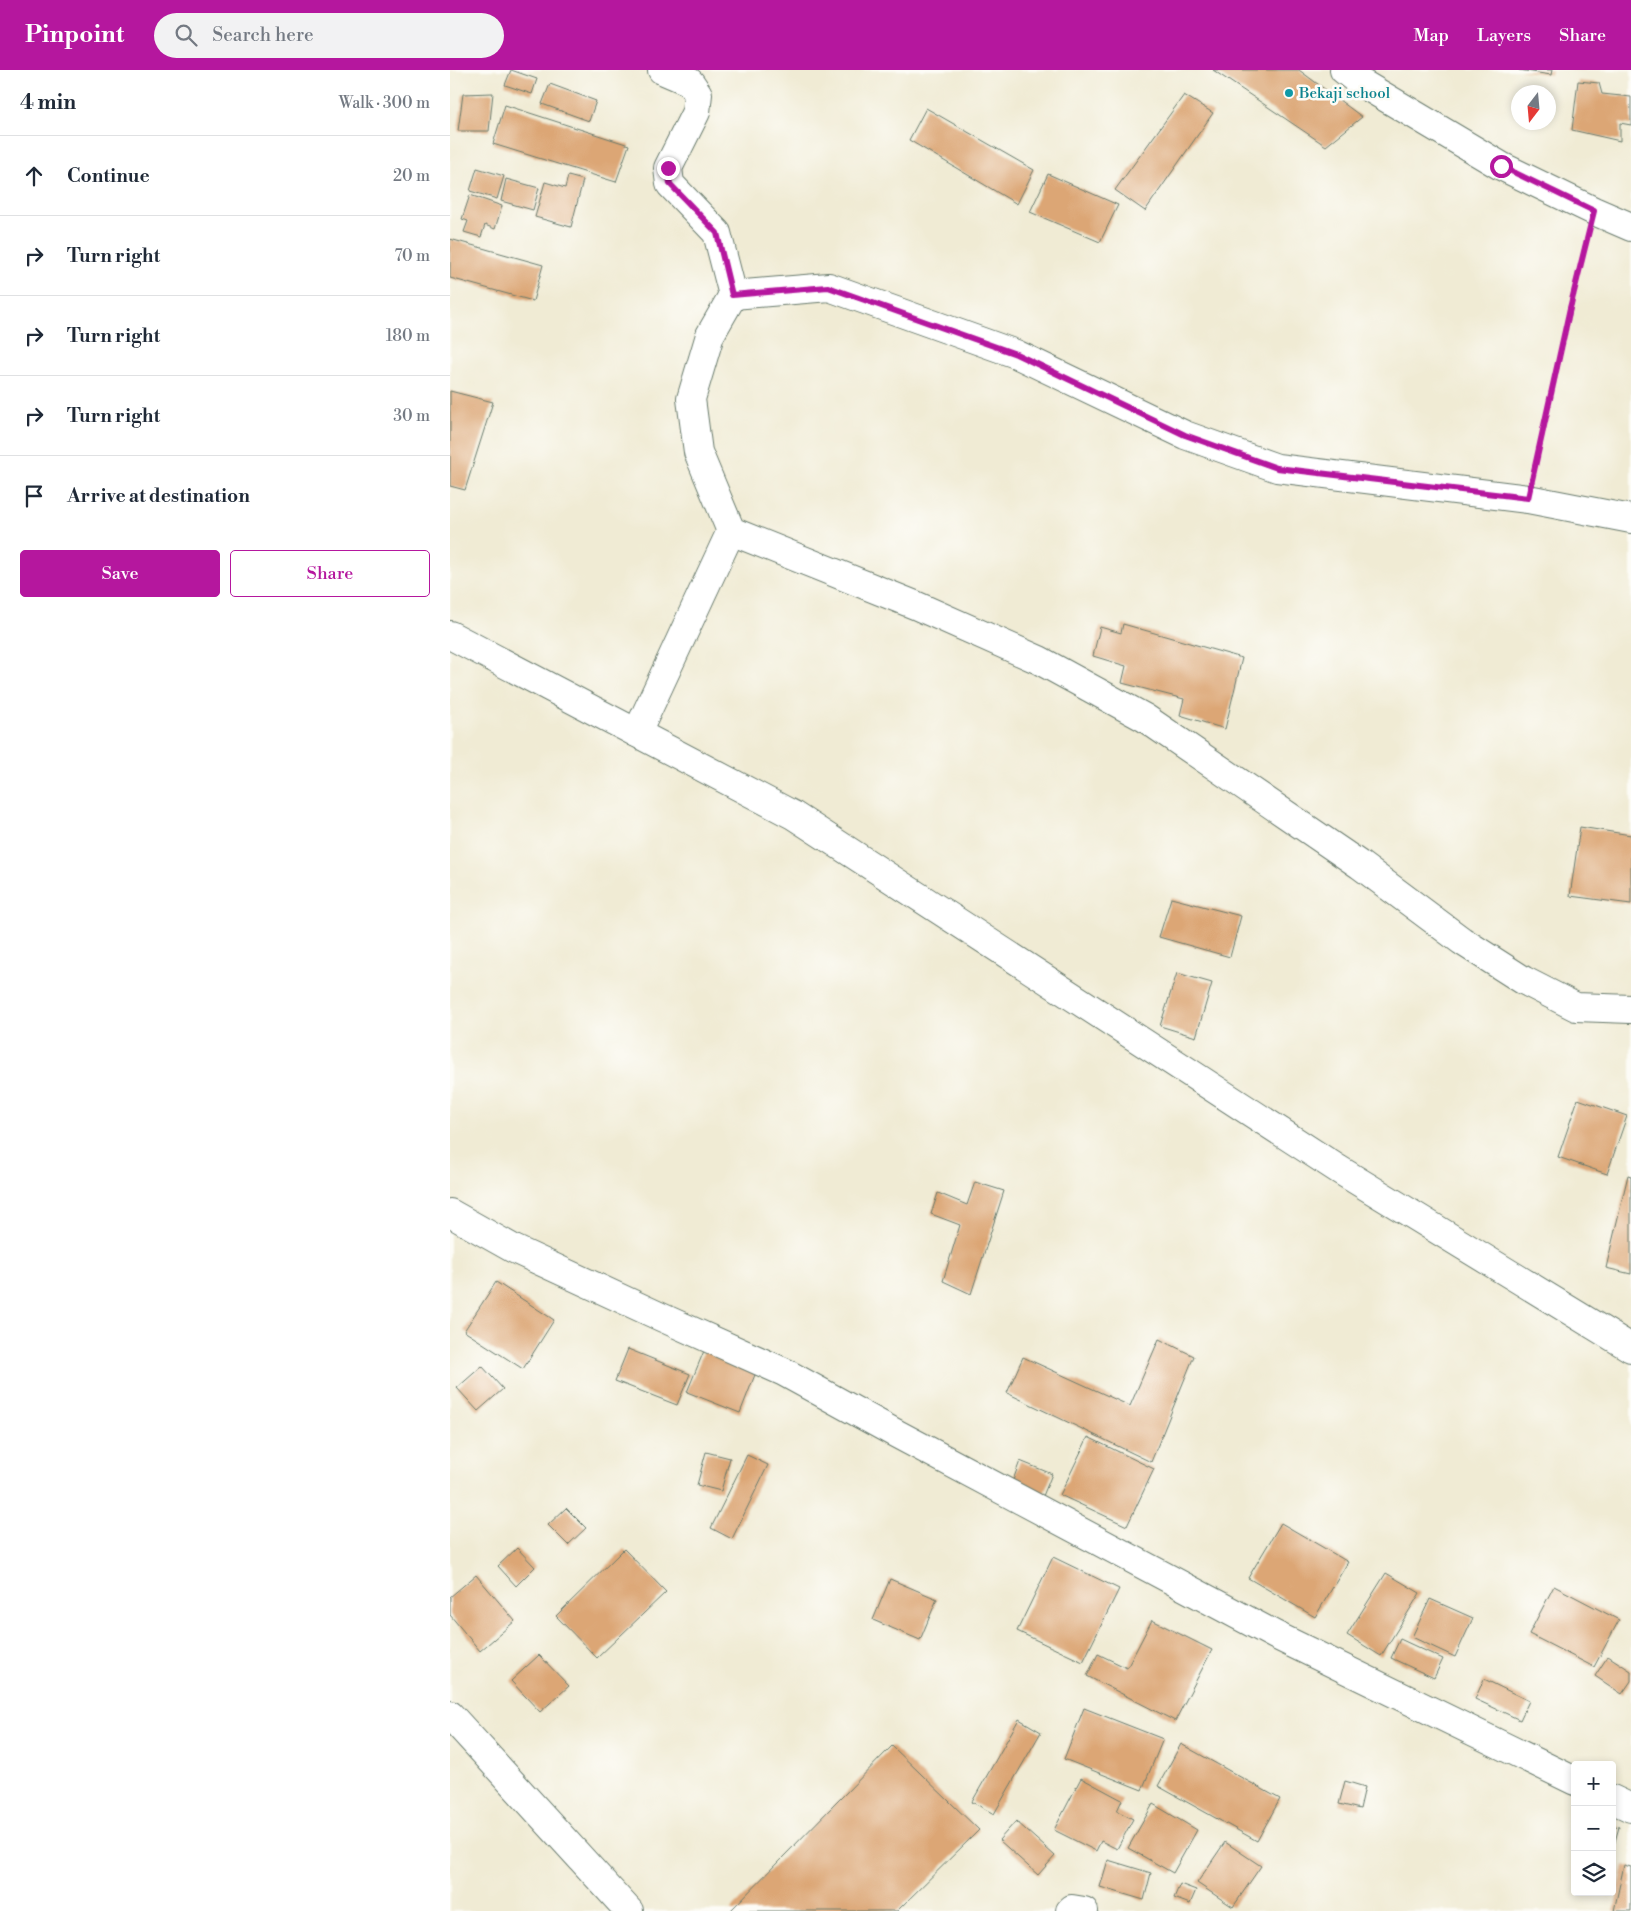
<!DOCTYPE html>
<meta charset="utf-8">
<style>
:root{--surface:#fff;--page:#f2f2f3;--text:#1f2937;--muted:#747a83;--line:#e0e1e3;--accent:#b5179e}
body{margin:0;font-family:"Libre Bodoni",serif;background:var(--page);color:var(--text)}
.controls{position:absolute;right:15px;bottom:15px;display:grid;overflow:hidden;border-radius:5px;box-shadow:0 2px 8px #0003}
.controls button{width:45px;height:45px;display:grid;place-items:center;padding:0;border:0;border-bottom:1px solid var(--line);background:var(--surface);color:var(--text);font:25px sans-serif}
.compass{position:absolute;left:1061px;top:15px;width:45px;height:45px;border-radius:50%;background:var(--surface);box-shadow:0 2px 8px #0003;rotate:196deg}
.stop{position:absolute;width:15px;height:15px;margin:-11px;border:4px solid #b5179e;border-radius:50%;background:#fff}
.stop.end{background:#b5179e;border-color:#fff;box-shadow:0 1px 5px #0008}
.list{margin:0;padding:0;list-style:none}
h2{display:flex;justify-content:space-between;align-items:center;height:65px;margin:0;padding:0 20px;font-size:21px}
h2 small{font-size:16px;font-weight:400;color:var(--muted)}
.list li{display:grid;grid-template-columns:32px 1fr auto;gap:15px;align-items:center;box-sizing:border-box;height:80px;padding:0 20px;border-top:1px solid var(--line)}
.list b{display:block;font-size:19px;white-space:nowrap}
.list em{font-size:16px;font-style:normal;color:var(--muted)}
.actions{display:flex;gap:10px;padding:15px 20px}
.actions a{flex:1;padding:11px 0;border:1px solid var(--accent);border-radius:5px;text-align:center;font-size:18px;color:var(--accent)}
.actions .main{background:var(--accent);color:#fff}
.icon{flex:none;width:28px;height:28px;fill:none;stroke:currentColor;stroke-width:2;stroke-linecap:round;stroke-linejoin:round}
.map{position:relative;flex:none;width:1181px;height:1841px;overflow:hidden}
header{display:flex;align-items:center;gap:30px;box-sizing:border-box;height:70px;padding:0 25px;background:var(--accent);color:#fff}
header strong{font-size:24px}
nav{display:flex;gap:28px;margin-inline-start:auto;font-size:18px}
.search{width:350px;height:45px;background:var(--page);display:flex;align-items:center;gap:12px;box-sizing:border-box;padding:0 18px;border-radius:28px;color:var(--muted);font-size:19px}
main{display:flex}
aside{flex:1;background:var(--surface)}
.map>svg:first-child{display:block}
.building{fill:#dca674}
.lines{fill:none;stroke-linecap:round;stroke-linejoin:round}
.street-casing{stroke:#687a6c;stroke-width:30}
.path{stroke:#687a6c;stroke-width:3;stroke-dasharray:1 4;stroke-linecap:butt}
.street{stroke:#fff;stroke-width:28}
.route{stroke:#b5179e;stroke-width:6}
.culture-dot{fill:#0f9aa8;stroke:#fdfcf7;stroke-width:2}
.labels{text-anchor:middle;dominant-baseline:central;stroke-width:5;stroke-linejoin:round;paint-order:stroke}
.culture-label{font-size:15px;fill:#0d838f;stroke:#fdfcf7;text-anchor:start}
</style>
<header>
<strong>Pinpoint</strong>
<div class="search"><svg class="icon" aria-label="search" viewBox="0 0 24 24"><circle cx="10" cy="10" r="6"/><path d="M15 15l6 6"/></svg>Search here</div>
<nav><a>Map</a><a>Layers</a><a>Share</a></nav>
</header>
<main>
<aside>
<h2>4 min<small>Walk · 300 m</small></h2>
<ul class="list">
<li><svg class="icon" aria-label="ahead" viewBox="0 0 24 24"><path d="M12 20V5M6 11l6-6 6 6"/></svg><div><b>Continue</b></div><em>20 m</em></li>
<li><svg class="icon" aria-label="right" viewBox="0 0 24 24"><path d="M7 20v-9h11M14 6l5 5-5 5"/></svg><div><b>Turn right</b></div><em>70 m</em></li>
<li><svg class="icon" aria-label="right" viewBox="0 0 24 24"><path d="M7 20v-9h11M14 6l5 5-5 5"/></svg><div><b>Turn right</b></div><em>180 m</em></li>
<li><svg class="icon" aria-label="right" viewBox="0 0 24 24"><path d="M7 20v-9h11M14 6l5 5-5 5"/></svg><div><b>Turn right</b></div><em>30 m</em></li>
<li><svg class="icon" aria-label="arrive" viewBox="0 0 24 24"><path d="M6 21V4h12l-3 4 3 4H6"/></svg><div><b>Arrive at destination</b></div></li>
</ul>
<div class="actions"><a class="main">Save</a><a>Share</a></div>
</aside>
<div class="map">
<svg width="1181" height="1841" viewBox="0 0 1181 1841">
<rect width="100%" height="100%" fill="#fdfcf7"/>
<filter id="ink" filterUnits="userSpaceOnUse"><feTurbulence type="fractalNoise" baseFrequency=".02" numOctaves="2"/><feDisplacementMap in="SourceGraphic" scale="10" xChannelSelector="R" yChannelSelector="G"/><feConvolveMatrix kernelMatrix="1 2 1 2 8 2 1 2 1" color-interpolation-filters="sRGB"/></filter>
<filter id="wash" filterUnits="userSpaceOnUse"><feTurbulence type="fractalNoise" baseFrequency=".0096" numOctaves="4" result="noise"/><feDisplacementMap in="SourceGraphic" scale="20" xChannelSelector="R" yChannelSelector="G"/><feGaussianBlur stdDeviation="1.12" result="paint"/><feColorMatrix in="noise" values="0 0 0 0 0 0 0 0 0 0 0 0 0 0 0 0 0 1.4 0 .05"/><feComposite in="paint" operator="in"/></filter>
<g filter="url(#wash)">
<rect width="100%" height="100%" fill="#f0ebd4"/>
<g id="blocks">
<g class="building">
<path d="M61,0L87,9L82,24L55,15Z"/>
<path d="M763,0H849L912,47L876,76Z"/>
<path d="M1069,0H1102L1101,5Z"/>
<path d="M1128,11L1149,13L1152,24L1181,27V55L1170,53V71L1122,60Z"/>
<path d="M100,14L146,31L139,51L92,34Z"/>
<path d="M43,23L39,61H8L13,24Z"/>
<path d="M734,25L763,43L695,141L665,120Z"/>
<path d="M55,35L179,75L166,112L43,74Z"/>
<path d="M476,38L584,100L567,134L459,70Z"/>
<path d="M27,98L54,106L47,129L20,121Z"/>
<path d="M598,104L668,135L650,172L580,142Z"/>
<path d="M118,106L133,110L121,157L85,147L95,112L115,118Z"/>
<path d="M56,109L89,118L83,140L51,131Z"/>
<path d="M20,125L52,136L45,159L35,155L31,167L14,162L18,151L12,149Z"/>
<path d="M0,169L93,195L83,231L0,208Z"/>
<path d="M0,321L43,332L15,420L0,416Z"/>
<path d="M673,554L792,588L775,659L730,645L734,629L672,613L676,596L643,586L650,557L671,563Z"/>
<path d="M1130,757L1181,765V834L1120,826Z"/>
<path d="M721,828L791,846L780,887L709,867Z"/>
<path d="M727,903L762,913L746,967L710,956Z"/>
<path d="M1128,1029L1177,1046L1157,1104L1108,1087Z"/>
<path d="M1178,1105L1181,1106V1204L1156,1198Z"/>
<path d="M525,1112L554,1121L521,1224L493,1211L510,1155L481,1144L488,1123L517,1135Z"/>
<path d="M46,1212L104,1250L73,1299L14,1261Z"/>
<path d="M709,1269L744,1286L701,1392L557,1323L573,1287L680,1336Z"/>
<path d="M256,1276L308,1297L290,1343L237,1322Z"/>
<path d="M178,1279L240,1304L227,1335L165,1311Z"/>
<path d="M32,1296L53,1319L28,1341L7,1318Z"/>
<path d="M638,1367L704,1399L677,1456L610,1425Z"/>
<path d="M256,1382L280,1388L271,1421L247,1415Z"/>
<path d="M297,1385L318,1395L282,1469L261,1458Z"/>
<path d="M570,1391L602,1404L593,1426L562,1413Z"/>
<path d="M116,1438L136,1458L118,1475L98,1455Z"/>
<path d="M831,1453L898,1492L865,1547L798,1508Z"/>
<path d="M67,1478L85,1497L66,1516L48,1496Z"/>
<path d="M174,1479L216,1522L147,1588L106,1546Z"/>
<path d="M603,1487L669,1519L633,1592L567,1561Z"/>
<path d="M936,1503L970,1523L931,1586L897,1565Z"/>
<path d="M26,1505L65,1551L30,1581L0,1545V1527Z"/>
<path d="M440,1509L487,1529L470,1570L423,1550Z"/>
<path d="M1104,1516L1169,1550L1144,1597L1079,1564Z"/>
<path d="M980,1529L1023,1548L1005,1587L962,1567Z"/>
<path d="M702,1550L762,1580L725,1651L637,1606L648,1584L677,1598Z"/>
<path d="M950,1569L993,1589L984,1608L941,1588Z"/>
<path d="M89,1585L119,1616L90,1642L61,1611Z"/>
<path d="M1158,1586L1181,1601V1611L1172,1624L1145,1606Z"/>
<path d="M1034,1609L1079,1631L1070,1650L1025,1629Z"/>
<path d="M634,1638L713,1669L692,1720L614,1689Z"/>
<path d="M569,1649L591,1662L544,1744L522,1732Z"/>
<path d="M731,1674L830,1729L807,1771L708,1716Z"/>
<path d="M442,1676L529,1760L447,1841H280Z"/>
<path d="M631,1708L672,1730L667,1741L683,1749L667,1779L651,1771L646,1781L604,1760Z"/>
<path d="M895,1711L915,1717L910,1739L889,1734Z"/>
<path d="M703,1734L747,1760L723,1803L678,1778Z"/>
<path d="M566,1751L605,1786L588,1805L549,1770Z"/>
<path d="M1162,1755L1169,1757L1164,1775H1162Z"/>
<path d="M775,1772L811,1796L783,1837L747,1813Z"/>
<path d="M658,1790L701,1803L694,1830L650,1817Z"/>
<path d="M1174,1795L1181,1797V1841H1164Z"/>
<path d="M730,1814L746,1820L740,1834L724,1828Z"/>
</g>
</g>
</g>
<g filter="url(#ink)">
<use href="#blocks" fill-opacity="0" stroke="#687a6c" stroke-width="1"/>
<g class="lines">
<g class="street-casing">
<g id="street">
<path d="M212,0L240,12L248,24L246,42L218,98L220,114L267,163L283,225L260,265L241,329L248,382L281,461L465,535L589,590L695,648L910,795L1012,871L1073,910L1126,937L1181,939"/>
<path d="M894,0L908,11L1051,96L1144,141L1181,157"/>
<path d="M283,225L379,217L566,284L735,365L827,398L1078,429L1181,449"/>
<path d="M0,565L343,745L888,1099L1181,1278"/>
<path d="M187,663L281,461"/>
<path d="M0,1143L64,1179L211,1247L334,1302L447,1364L825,1565L1125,1711"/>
<path d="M0,1645L179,1841"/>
<path d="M1162,1729L1181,1738"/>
<path d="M620,1841L622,1839L634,1841"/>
</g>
</g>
<path class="path" d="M1084,401L1137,168"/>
<use href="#street" class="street"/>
</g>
</g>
<g class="lines" filter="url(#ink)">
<path class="route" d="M218,98L220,114L267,163L282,225L378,217L566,284L735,365L827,398L1078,428L1120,238L1144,141L1051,96"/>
</g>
<circle class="culture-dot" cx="839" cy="23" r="5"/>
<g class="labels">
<g class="culture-label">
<text x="849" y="23">Bekaji school</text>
</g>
</g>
</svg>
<div class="controls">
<button>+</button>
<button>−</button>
<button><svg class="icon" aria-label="layers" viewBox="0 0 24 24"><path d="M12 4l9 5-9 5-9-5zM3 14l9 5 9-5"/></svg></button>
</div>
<svg class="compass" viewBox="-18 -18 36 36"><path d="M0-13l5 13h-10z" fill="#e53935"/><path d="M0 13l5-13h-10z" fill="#747a83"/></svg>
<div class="stop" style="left:1051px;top:96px"></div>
<div class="stop end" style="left:218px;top:98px"></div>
</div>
</main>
